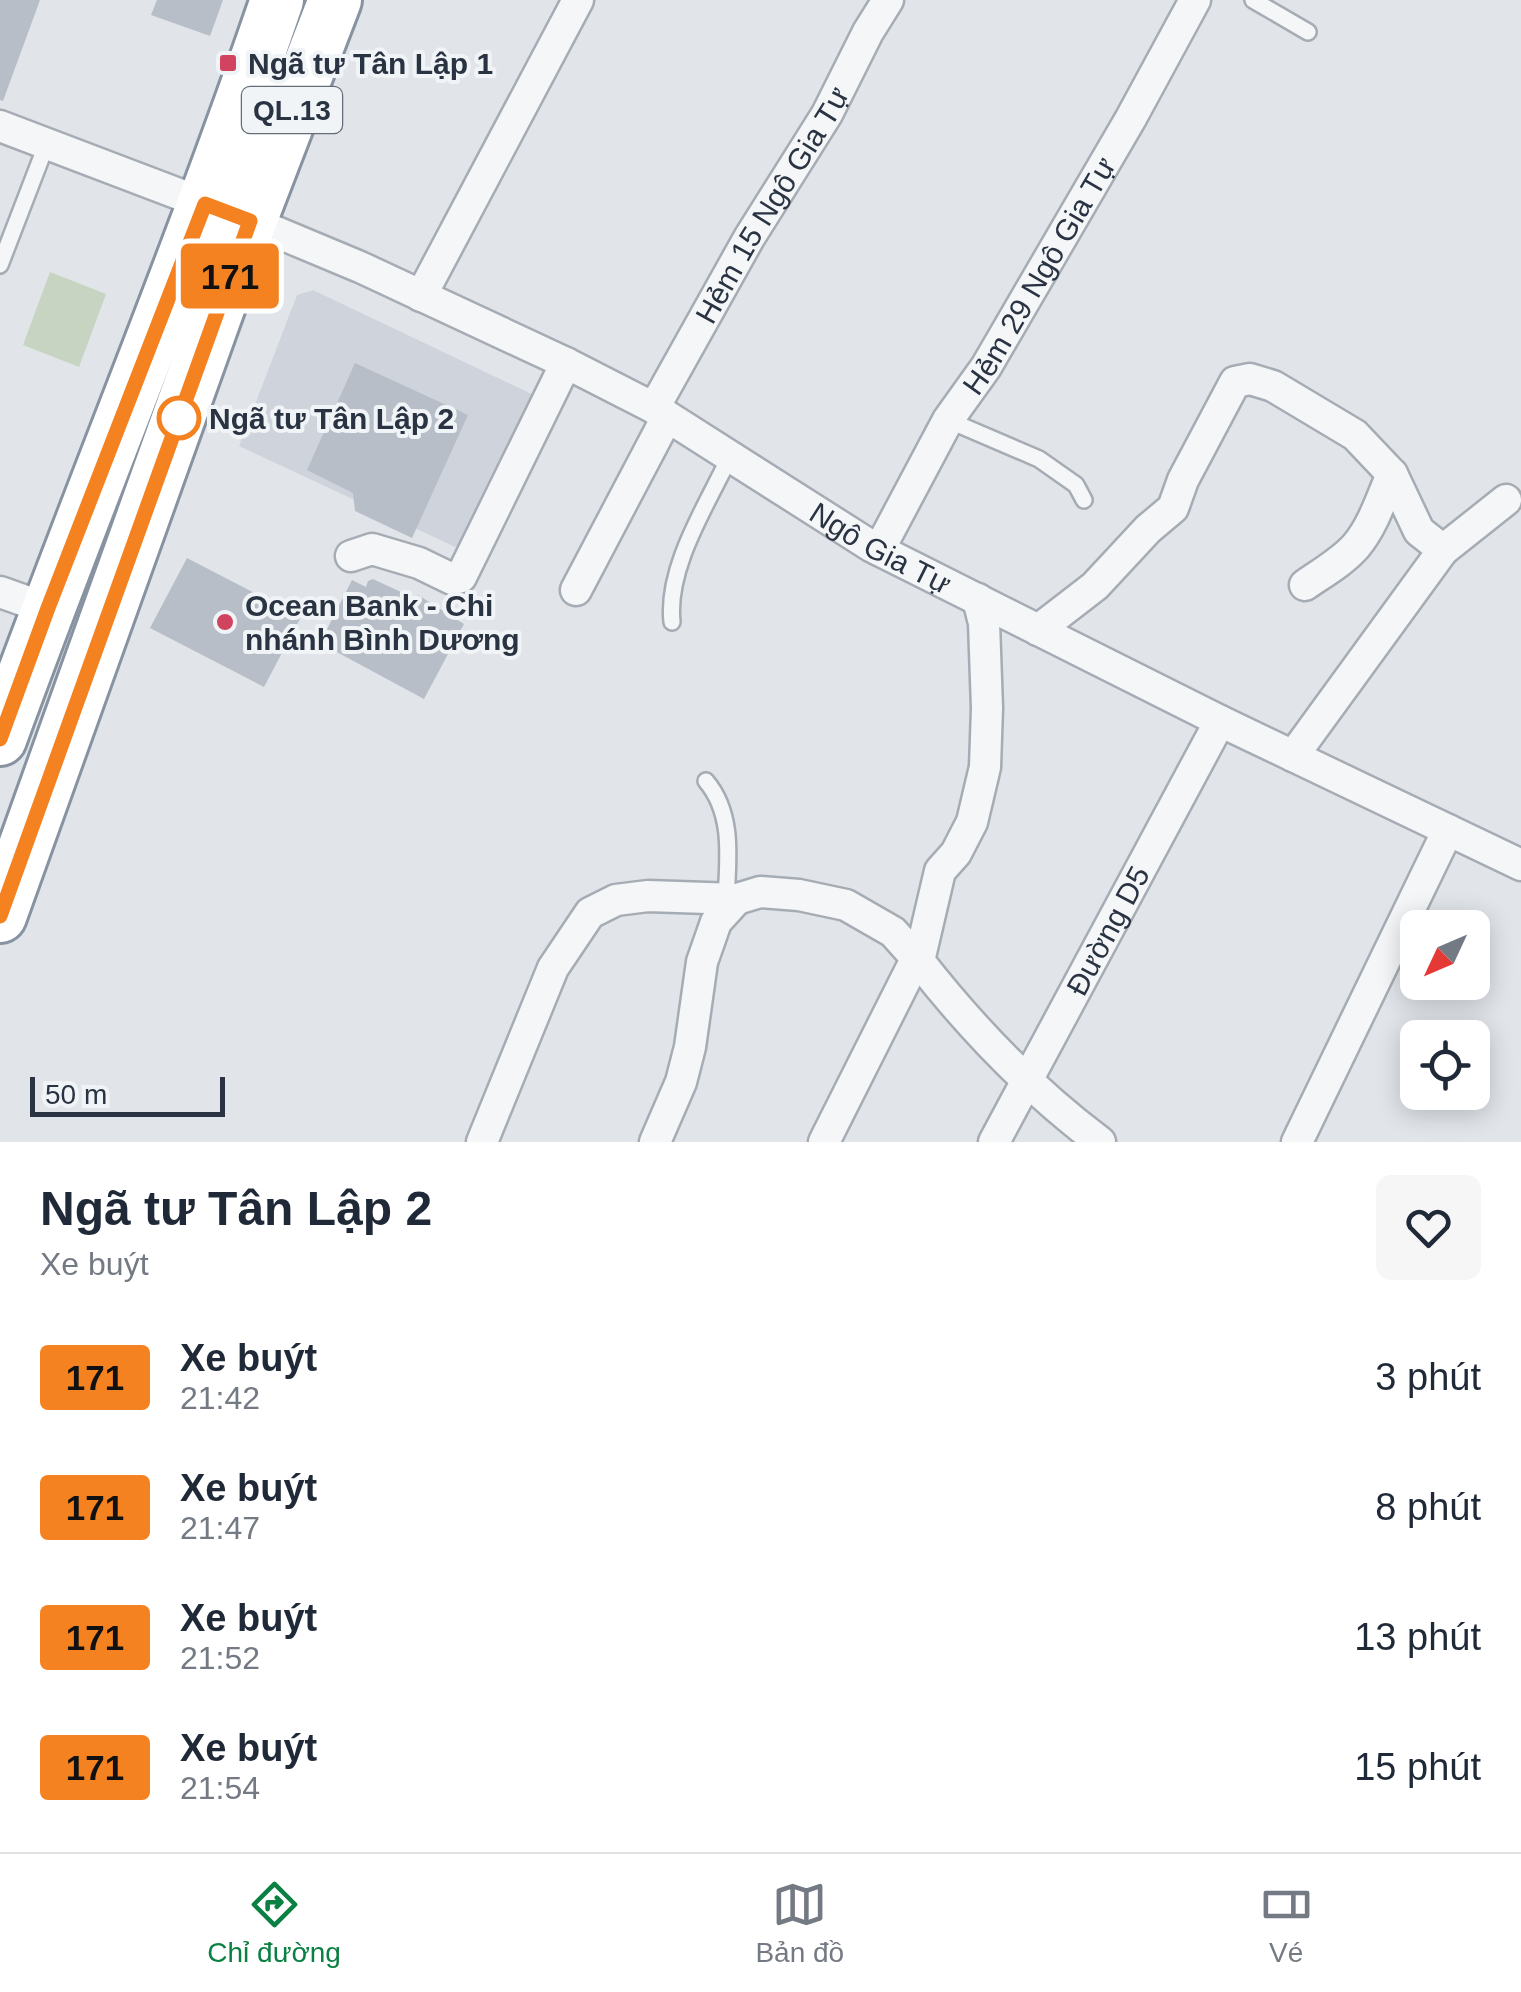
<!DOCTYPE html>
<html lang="vi">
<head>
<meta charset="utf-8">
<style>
	:root { --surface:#fff; --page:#f6f6f7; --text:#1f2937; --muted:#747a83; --line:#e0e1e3; --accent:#0b8043 }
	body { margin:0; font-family:Arial,sans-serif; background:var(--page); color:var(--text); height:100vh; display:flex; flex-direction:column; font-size:38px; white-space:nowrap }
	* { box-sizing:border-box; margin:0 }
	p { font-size:32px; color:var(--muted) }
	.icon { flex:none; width:55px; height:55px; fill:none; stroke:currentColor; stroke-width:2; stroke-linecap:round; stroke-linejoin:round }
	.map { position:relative; height:1142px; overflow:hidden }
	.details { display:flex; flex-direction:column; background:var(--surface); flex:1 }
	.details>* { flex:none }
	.badge { padding:0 20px; border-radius:8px; font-size:35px; line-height:65px }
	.needle { width:65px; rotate:226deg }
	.controls { position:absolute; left:1400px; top:910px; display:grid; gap:20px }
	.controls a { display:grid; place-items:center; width:90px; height:90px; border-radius:15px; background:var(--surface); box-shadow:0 5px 25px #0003; font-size:50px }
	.scale { position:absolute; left:30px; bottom:25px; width:195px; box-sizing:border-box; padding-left:10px; border:5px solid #293342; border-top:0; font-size:28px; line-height:35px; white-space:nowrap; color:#293342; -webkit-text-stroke:8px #f1f4f7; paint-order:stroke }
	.map>.badge { position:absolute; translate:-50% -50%; box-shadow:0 0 0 5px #fff }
	.round { display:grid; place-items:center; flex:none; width:105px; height:105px; border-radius:15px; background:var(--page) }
	.summary { display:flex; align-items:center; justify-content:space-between; height:170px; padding:0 40px }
	h1 { font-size:48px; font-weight:600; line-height:75px }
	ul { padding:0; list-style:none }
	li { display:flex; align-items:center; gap:30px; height:130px; padding:0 40px }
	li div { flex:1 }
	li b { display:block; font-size:38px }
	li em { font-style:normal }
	li .badge { min-width:110px; font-weight:700; text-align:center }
	.tab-bar { display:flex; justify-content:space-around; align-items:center; height:140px; border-top:2px solid var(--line); background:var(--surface); font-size:28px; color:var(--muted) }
	.tab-bar a { display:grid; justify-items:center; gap:5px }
	.tab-bar .current { color:var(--accent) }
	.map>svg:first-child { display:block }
	.built { fill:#cfd4dc }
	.green { fill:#c7d4c2 }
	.building { fill:#b8bec7 }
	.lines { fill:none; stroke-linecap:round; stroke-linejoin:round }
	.service-casing { stroke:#a6acb4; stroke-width:20 }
	.minor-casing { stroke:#a6acb4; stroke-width:35 }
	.trunk-casing { stroke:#8893a1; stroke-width:58 }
	.service { stroke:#f4f6f8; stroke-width:15 }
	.minor { stroke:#f4f6f8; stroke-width:30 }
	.trunk { stroke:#fff; stroke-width:52 }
	.line-casing { stroke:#fff; stroke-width:22 }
	.line { stroke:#f58220; stroke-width:15 }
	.poi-dot { fill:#d1445f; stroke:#f1f4f7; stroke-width:4 }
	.stop-dot { fill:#fff; stroke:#f58220; stroke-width:5 }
	.labels { text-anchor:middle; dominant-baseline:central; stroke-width:8; stroke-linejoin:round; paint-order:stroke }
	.shield { fill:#f1f4f7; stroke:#656d78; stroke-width:2.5 }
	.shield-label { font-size:28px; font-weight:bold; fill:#293342 }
	.poi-label { font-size:30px; font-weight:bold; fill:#293342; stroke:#f1f4f7; text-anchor:start }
	.street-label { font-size:30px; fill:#293342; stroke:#f1f4f7 }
	.stop-label { font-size:30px; font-weight:bold; fill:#293342; stroke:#f1f4f7; text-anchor:start }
</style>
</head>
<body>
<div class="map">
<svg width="1521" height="1142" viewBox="0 0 1521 1142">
	<rect width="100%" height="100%" fill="#e1e5ea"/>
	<path class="built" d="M313,290l225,107 -70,156 -229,-107 58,-151z"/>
	<path class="green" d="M50,272l56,22 -27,73 -56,-22z"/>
	<g class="building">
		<path d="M0,0h40l-37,101 -3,-1z"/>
		<path d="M157,0h66l-13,36 -59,-21z"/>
		<path d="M355,363l113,52 -56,123 -57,-27 -2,-18 -46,-23z"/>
		<path d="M187,558l114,59 -37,70 -114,-59z"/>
		<path d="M373,579l28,13 13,10 4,-7 46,29 -40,75 -104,-56 32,-63 14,7 2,-6z"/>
	</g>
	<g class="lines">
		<g class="service-casing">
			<g id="service">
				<path d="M1253,0l55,32"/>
				<path d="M0,265l47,-122"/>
				<path d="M948,420l91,39 37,26 8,15"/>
				<path d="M672,622c-6,-55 35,-117 58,-166"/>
				<path d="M706,781c28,33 22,78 20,118"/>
			</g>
		</g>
		<g class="minor-casing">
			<g id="minor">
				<path d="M0,126l205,78"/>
				<path id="s1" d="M250,221l110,46 206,96 88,45 217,138 349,175 301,144"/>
				<path d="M421,296l157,-296"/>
				<path id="s2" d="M654,408l95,-170 78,-124 41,-82 20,-32"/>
				<path id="s3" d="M879,550l69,-130 38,-53 145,-249 64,-118"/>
				<path d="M351,556l21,-7 47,14 33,16 9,-2 105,-214"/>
				<path d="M1305,585c17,-12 37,-23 51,-39 17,-20 26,-49 36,-72"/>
				<path d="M576,590l90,-171"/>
				<path d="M0,592l48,17"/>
				<path d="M978,599l6,24 3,85 -2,59 -13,55 -16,31 -16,18 -21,90c53,68 112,129 181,181"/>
				<path d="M1038,630l57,-44 53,-57 25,-21 10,-28 52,-98 15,-3 23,7 82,49 37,39 27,57 24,19 63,-50"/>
				<path d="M1293,756l150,-206"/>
				<path d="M482,1142l71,-174 37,-55 26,-13 32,-4 89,3 23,-7 39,3 47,10 47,27 26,29 -8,8 -87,173"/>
				<path d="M655,1142l26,-60 9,-35 12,-85 14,-40 21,-23"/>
				<path id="s4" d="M994,1142l226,-421"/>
				<path d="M1297,1142l151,-312"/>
			</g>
		</g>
		<g class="trunk-casing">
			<g id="trunk">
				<path d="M0,739c90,-247 192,-490 277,-739"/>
				<path d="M0,916l237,-661 98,-255"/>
			</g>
		</g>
		<use href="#service" class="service"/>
		<use href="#minor" class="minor"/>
		<use href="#trunk" class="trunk"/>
	</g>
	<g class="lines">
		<g class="line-casing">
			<path id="line" d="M0,739l48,-131 157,-404 45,17 -250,695"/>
		</g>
		<use href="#line" class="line"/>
	</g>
	<g class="poi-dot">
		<rect x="218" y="53" width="20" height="20" rx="5"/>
		<circle cx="225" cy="622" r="10"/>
	</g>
	<circle class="stop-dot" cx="179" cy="418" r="20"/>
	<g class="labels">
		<rect class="shield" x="242" y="87" width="100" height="46" rx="8"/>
		<g class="shield-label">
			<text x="292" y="110">QL.13</text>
		</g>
		<g class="poi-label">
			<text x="248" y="63">Ngã tư Tân Lập 1</text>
			<text x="245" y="605">Ocean Bank - Chi<tspan x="245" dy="34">nhánh Bình Dương</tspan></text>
		</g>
		<g class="street-label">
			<text stroke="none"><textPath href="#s2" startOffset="235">Hẻm 15 Ngô Gia Tự</textPath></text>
			<text stroke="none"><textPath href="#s3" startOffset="318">Hẻm 29 Ngô Gia Tự</textPath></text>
			<text stroke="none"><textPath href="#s1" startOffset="712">Ngô Gia Tự</textPath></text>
			<text stroke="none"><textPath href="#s4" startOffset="240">Đường D5</textPath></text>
		</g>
		<g class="stop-label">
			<text x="209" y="418">Ngã tư Tân Lập 2</text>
		</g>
	</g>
</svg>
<div class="controls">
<a><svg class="needle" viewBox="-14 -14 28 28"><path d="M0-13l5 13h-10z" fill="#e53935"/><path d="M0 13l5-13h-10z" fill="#747a83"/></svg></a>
<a><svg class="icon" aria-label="locate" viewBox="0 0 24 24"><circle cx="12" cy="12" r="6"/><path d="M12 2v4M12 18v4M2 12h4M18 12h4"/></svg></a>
</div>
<div class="scale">50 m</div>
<b class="badge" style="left:230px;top:276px;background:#f58220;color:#111">171</b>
</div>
<section class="details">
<div class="summary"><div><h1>Ngã tư Tân Lập 2</h1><p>Xe buýt</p></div><a class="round"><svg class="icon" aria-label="heart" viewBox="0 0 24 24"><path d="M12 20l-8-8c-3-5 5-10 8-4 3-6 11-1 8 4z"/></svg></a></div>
<ul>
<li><span class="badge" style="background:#f58220;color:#111">171</span><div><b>Xe buýt</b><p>21:42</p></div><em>3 phút</em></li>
<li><span class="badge" style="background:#f58220;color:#111">171</span><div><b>Xe buýt</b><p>21:47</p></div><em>8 phút</em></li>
<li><span class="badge" style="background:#f58220;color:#111">171</span><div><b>Xe buýt</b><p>21:52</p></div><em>13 phút</em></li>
<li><span class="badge" style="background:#f58220;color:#111">171</span><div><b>Xe buýt</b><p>21:54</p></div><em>15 phút</em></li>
</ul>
</section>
<nav class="tab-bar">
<a class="current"><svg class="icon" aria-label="directions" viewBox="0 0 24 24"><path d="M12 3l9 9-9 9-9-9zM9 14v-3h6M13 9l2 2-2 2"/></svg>Chỉ đường</a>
<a><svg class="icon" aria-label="map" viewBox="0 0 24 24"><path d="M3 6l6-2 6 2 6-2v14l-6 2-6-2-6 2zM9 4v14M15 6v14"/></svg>Bản đồ</a>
<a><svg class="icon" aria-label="tickets" viewBox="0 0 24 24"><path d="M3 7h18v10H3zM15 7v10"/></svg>Vé</a>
</nav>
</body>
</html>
